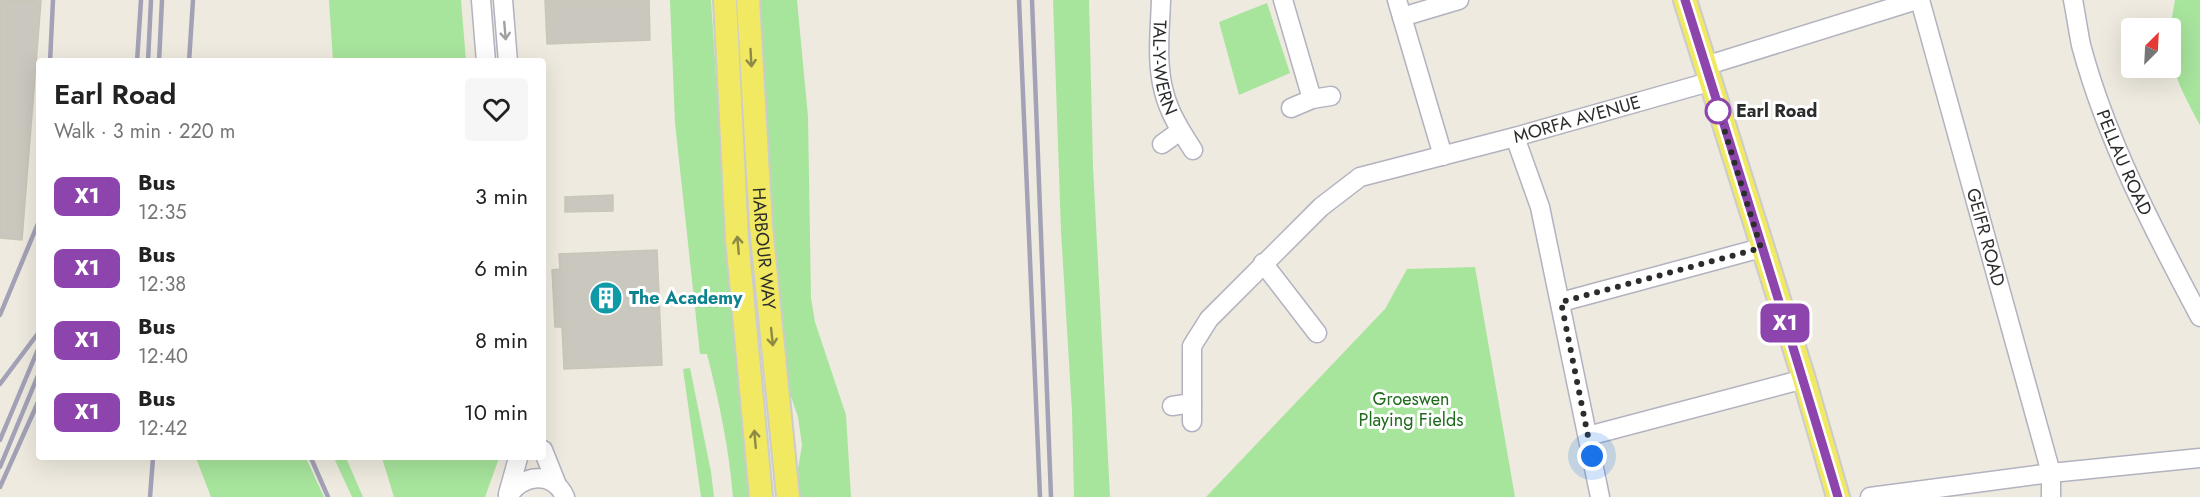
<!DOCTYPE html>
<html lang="en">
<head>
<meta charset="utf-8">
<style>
	:root { --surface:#fff; --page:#f6f6f6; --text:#222; --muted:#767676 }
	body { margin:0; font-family:Jost,sans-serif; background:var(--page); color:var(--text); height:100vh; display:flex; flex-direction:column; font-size:22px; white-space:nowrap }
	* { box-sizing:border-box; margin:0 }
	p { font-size:20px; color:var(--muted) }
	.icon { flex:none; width:33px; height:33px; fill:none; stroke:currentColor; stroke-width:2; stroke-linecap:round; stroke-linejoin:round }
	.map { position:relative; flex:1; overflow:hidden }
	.sheet { position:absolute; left:36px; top:58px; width:510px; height:402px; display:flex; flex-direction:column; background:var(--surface); border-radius:6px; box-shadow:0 6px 24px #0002 }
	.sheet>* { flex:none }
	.badge { padding:0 12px; border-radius:9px; font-size:21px; line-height:39px }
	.needle { width:39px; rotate:24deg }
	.buttons { position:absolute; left:2121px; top:18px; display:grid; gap:12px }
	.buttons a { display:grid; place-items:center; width:60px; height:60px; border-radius:6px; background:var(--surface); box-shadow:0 6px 24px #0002; font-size:30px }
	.you { position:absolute; width:30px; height:30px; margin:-15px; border:4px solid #fff; border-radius:50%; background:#1a73e8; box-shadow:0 0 0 9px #1a73e833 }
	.map>.badge { position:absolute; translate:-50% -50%; box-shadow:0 0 0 3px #fff }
	.round { display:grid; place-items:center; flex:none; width:63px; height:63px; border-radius:6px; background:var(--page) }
	.head { display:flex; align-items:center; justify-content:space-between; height:102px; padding:0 18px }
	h1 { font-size:28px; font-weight:600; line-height:45px }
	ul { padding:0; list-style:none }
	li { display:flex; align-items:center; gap:18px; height:72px; padding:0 18px }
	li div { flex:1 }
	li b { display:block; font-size:22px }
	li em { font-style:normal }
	li .badge { min-width:66px; font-weight:700; text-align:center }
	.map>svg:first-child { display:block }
	.green { fill:#a7e49c }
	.building { fill:#c9c7be; stroke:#c9c6b8; stroke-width:1.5 }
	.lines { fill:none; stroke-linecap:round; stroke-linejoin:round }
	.minor-casing { stroke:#b2b2c0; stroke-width:21 }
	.major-casing { stroke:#ccc; stroke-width:26 }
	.minor { stroke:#fff; stroke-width:18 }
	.major { stroke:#f1e961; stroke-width:22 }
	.rail { stroke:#a2a1b6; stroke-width:4.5 }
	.oneway { stroke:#a0a0a0 }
	.oneway2 { stroke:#8e8a46 }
	.line-casing { stroke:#fff; stroke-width:14 }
	.line { stroke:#8e44ad; stroke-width:9 }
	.walk { stroke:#2c2c2c; stroke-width:6; stroke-dasharray:0 10.8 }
	.stop-dot { fill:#fff; stroke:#8e44ad; stroke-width:3 }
	.labels { text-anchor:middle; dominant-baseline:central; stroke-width:6; stroke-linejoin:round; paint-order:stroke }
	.street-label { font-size:18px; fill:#2c2c2c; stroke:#fff }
	.stop-label { font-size:18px; font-weight:bold; fill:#2c2c2c; stroke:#fff; text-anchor:start }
	.culture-label { font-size:18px; font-weight:bold; fill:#0d838f; stroke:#fff; text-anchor:start }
	.park-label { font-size:18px; fill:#1d6b1b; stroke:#fff }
</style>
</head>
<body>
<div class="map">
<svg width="2200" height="497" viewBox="0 0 2200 497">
	<rect width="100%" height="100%" fill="#eeeadf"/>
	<g class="green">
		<path d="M329,0h132l5,61h-133z"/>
		<path d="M670,0h41l19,288 23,209h-20c-4,-49 -14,-96 -26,-143h-7l-25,-231z"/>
		<path d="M758,0h39l11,117 3,181 4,24 31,93 5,82h-52l-2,-22 5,-30 -4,-28 -13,-38 -7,-75z"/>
		<path d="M1053,0h36l4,166 17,331h-36l-2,-86 -11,-180z"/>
		<path d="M2175,0h25v125c-11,-20 -28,-51 -30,-74 -1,-18 2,-33 5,-51z"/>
		<path d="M1267,3l23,70 -51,22 -20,-73z"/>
		<path d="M1475,267l40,230h-309l179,-188 22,-40z"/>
		<path d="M690,368l21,104 3,25h-13l-18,-128z"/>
		<path d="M196,458h110l18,39h-113z"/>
		<path d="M334,458h12l17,39h-11z"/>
		<path d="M382,458h117l-14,39h-91z"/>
	</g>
	<g class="building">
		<path d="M0,0l41,1 -19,239 -22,-2z"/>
		<path d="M545,0h104l1,40 -103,4z"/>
		<path d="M613,195v16l-48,1v-15z"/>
		<path d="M657,250l5,115 -98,4 -2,-42h-7l-3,-57 8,-1 -1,-15z"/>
	</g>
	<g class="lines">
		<g class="minor-casing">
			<g id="minor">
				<path d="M481,0l5,62"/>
				<path d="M503,0l5,62"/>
				<path id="s1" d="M1161,0c-1,31 -5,63 3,92 5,21 18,41 29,58"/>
				<path d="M1283,0l29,99"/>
				<path d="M1397,0l46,156"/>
				<path id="s2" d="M1920,0l131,473v24"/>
				<path id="s3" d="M2073,0c3,15 5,30 8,45 25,94 73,186 119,272"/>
				<path d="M1402,17l57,-17"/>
				<path d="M1705,66l212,-66"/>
				<path d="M1291,108l21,-9 19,-3"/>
				<path d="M1515,137l25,70 60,290"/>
				<path d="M1162,144l18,-13"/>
				<path d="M1263,263l54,70"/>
				<path d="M1561,302l200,-54"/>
				<path d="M1172,406l20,-3"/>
				<path id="s4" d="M1192,422v-76l17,-27 112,-112 39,-30 155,-40 194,-55"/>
				<path d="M1588,436l216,-57"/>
				<path d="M543,450l14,35"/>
				<path d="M508,494l10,-36"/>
				<path d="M508,497c13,-23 45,-27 57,0"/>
				<path d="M1870,497l181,-24 149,-15"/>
			</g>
		</g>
		<g class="major-casing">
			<g id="major">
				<path d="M725,0l12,239 24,258"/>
				<path id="s5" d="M748,0l13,226 27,271"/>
				<path d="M1685,0l119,379 34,118"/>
			</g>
		</g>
		<use href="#minor" class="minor"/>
		<use href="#major" class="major"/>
		<g class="rail">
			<path d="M1019,0l21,497"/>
			<path d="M1032,0l19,497"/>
			<path d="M50,62l3,-62"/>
			<path d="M137,62l4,-62"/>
			<path d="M148,62l3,-62"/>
			<path d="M159,62l3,-62"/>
			<path d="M189,62l4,-62"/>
			<path d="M0,315l39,-94"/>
			<path d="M0,384l39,-52"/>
			<path d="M0,440l39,-93"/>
			<path d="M311,458l17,39"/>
			<path d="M0,467l39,-94"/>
			<path d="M0,487l39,-87"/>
			<path d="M150,497l3,-39"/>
		</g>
	</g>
	<defs><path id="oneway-shaft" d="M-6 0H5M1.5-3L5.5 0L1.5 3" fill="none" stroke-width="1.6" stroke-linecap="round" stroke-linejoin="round" transform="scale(1.5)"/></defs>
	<use class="oneway" href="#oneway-shaft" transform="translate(505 31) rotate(85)"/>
	<g class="oneway2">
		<use href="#oneway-shaft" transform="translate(751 58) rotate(87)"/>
		<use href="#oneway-shaft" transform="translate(738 245) rotate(-95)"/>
		<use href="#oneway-shaft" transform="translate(772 337) rotate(84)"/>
		<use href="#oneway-shaft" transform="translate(755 439) rotate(-95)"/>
	</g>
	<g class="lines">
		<g class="line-casing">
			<path id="line" d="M1685,0c52,165 104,331 153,497"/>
		</g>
		<use href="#line" class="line"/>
		<path class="walk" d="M1592,456l-31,-154 200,-54 -45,-145 2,8"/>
	</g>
	<defs>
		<g id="building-disc" transform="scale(1.725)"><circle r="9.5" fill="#0f9aa8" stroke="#fff"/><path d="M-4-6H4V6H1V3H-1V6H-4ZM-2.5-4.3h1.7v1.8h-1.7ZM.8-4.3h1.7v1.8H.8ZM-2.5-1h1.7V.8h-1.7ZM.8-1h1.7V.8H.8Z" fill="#fff"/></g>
	</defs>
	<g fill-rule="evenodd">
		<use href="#building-disc" x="606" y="298"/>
	</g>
	<circle class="stop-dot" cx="1718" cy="111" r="12"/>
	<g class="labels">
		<g class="street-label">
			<text stroke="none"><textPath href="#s1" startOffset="68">TAL-Y-WERN</textPath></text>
			<text stroke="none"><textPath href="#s4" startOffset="540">MORFA AVENUE</textPath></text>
			<text stroke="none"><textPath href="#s3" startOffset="171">PELLAU ROAD</textPath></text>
			<text stroke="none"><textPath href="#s2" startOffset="246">GEIFR ROAD</textPath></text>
			<text stroke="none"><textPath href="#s5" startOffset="249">HARBOUR WAY</textPath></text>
		</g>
		<g class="stop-label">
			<text x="1736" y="111">Earl Road</text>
		</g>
		<g class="culture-label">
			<text x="629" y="298">The Academy</text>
		</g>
		<g class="park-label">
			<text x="1411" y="399">Groeswen<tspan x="1411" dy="21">Playing Fields</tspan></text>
		</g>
	</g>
</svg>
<div class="buttons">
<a><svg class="needle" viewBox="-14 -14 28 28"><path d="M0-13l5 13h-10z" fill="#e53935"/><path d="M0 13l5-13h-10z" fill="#767676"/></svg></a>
</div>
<div class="you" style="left:1592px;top:456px"></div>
<b class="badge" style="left:1785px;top:323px;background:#8e44ad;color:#fff">X1</b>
<section class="sheet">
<div class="head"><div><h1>Earl Road</h1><p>Walk · 3 min · 220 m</p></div><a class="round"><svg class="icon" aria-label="heart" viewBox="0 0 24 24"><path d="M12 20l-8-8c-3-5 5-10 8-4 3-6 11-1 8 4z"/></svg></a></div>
<ul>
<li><span class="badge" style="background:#8e44ad;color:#fff">X1</span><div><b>Bus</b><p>12:35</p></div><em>3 min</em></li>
<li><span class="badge" style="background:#8e44ad;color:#fff">X1</span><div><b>Bus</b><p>12:38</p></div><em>6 min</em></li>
<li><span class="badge" style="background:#8e44ad;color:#fff">X1</span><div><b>Bus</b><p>12:40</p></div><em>8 min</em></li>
<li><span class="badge" style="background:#8e44ad;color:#fff">X1</span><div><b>Bus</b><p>12:42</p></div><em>10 min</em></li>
</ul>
</section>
</div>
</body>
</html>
